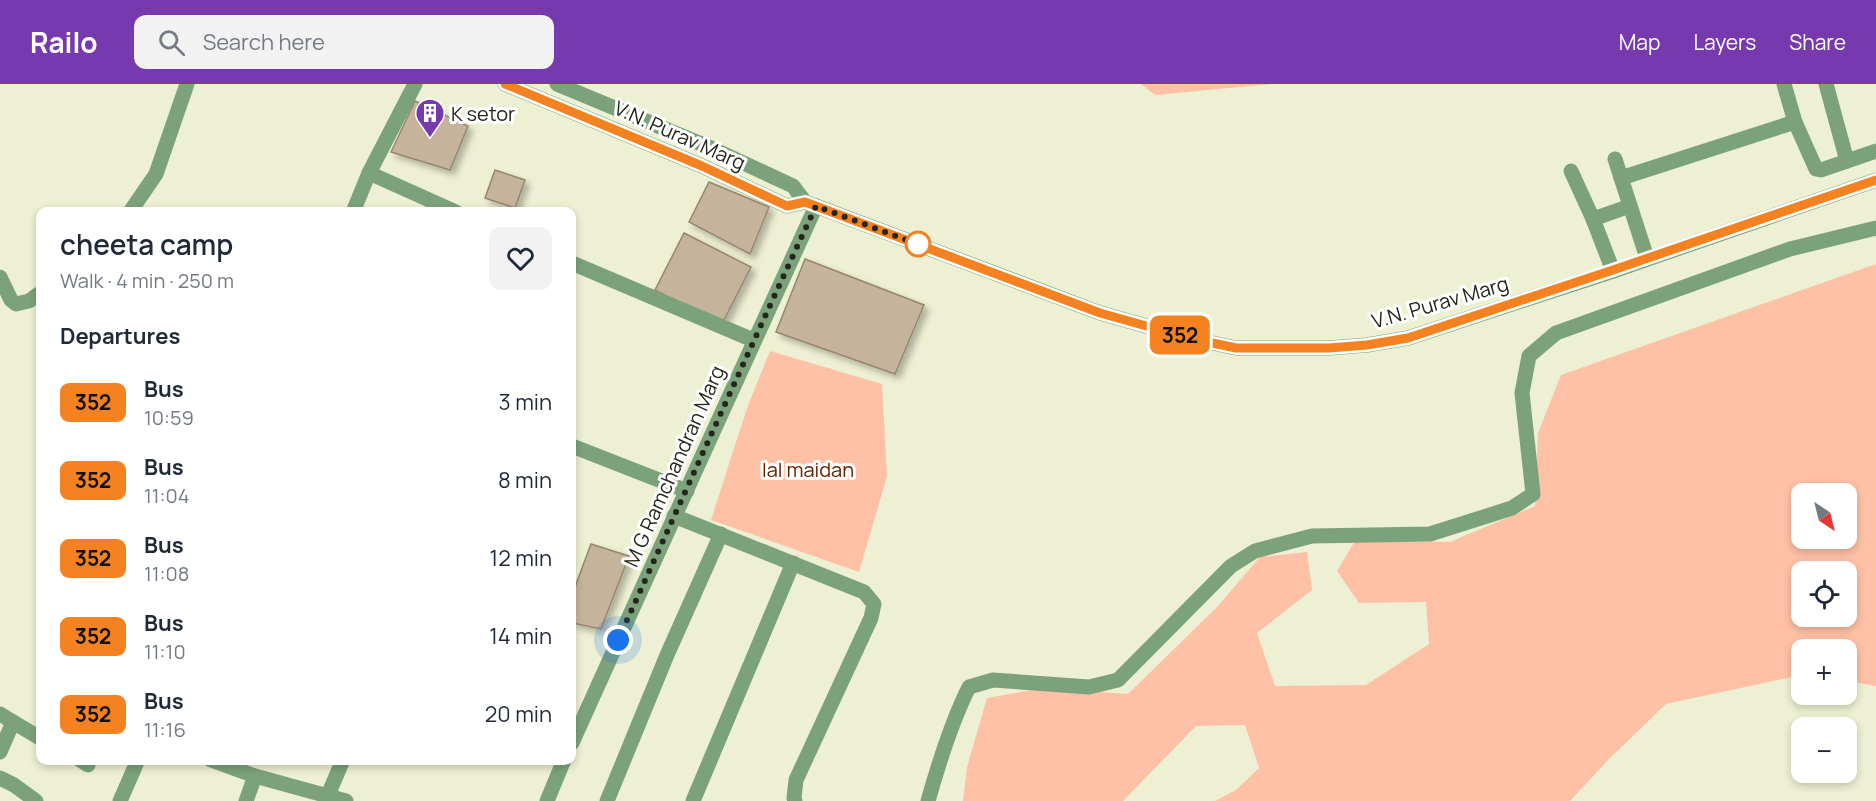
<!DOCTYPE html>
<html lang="en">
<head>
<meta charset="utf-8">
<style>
	:root { --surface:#fff; --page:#f2f2f3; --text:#1f2937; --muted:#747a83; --accent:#7739ae }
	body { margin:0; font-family:Manrope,sans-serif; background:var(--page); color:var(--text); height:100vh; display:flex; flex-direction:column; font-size:22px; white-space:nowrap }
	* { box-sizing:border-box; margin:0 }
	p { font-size:20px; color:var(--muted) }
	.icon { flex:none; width:33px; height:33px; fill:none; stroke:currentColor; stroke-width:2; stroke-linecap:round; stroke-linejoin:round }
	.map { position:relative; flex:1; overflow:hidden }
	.details { position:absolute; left:36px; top:123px; width:540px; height:558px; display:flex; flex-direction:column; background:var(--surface); border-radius:12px; box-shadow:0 3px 9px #0003 }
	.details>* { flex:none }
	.badge { padding:0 12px; border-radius:9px; font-size:21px; line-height:39px }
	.needle { width:39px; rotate:145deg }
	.fabs { position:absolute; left:1791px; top:399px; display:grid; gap:12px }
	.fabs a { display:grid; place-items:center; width:66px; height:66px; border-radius:12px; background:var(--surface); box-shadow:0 3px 9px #0003; font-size:30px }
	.you { position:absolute; width:30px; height:30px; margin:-15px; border:4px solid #fff; border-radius:50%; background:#1a73e8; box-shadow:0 0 0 9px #1a73e833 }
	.map>.badge { position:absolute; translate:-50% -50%; box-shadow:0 0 0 3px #fff }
	h2 { padding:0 24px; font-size:22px; line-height:54px }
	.round { display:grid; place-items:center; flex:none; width:63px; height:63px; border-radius:12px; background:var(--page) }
	.head { display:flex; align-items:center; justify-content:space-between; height:102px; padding:0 24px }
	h1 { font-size:28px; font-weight:600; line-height:45px }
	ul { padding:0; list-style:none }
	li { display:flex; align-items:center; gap:18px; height:78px; padding:0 24px }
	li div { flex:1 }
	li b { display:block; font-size:22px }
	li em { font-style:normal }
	li .badge { min-width:66px; font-weight:700; text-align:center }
	header { display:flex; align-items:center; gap:36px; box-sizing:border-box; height:84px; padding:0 30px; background:var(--accent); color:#fff }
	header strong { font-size:28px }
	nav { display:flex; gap:33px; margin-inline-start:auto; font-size:21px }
	.search { width:420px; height:54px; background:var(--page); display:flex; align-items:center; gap:15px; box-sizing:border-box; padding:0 21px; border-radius:12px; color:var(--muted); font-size:22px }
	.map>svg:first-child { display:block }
	.green { fill:#fec1a6; fill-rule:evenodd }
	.building { fill:#c5b49b; stroke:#96866e; stroke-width:1.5; filter:url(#shadow) }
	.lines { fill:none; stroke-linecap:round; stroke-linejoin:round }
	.minor { stroke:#7ca27c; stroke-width:15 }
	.line-casing { stroke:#fff; stroke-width:14 }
	.line { stroke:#f58220; stroke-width:9 }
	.walk { stroke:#25261b; stroke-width:6; stroke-dasharray:0 10.8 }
	.stop-dot { fill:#fff; stroke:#f58220; stroke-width:3 }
	.labels { text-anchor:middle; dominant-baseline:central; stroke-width:6; stroke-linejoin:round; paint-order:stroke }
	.poi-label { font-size:20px; fill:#25261b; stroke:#fff; text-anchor:start }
	.street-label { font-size:20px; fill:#25261b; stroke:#fff }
	.park-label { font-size:20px; fill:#602200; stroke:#fff }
</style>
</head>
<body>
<header>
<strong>Railo</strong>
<div class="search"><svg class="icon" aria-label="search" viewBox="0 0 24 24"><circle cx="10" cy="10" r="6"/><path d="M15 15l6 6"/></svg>Search here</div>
<nav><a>Map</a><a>Layers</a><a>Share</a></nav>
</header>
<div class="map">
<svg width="1876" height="717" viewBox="0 0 1876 717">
	<defs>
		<filter id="shadow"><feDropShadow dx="4.5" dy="4.5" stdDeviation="3" flood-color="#0004"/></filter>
	</defs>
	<rect width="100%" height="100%" fill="#edf0d2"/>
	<g class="green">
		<path d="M1141,0h130l-116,11z"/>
		<path d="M1876,180v422l-29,-5 -1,-31h-44l-1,25 -135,29 -57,55 -39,42h-355l21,-11 23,-22 -14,-43 -49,1 -73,75h-160l4,-34 20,-69 56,-10 85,6 89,-87 43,-50 47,-5 5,38 -55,43 18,53 91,-1 63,-41 -3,-42 -67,1 -22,-32 18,-30 95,1 85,-36 3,-73 23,-58zM1802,410h44v44h-44zM1802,488h44v44h-44z"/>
		<path d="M770,267l112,33 5,92 -28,96 -148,-52 36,-112z"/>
	</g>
	<g class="building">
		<path d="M415,17l53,25 -18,44 -59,-18z"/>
		<path d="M495,86l30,10 -10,28 -30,-10z"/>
		<path d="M709,98l60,25 -19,47 -61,-32z"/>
		<path d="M684,149l67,34 -29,57 -67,-34z"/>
		<path d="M805,175l119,46 -29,69 -119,-42z"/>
		<path d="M591,460l38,12 -28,73 -29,-6v-28z"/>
	</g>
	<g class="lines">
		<g class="minor">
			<path d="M505,0l197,82 85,40 18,-4"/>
			<path d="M557,0l154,64 82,38 12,16 11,4 284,107 89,25 47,10h93l38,-3 41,-7 205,-67 263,-91"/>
			<path d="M1784,0l11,38"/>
			<path d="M1826,0l21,77"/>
			<path d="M1615,75l32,99"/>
			<path d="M1571,87l22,48 37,-13"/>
			<path d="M369,89l87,39"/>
			<path d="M1621,94l174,-56 21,47 5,1 55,-19"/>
			<path d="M130,128l26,-38 31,-90"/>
			<path d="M353,128l16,-39 46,-89"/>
			<path d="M1593,135l20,52"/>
			<path d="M572,179l181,77"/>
			<path d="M0,193l11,23 5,4 13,-3 11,-8"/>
			<path d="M572,362l115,45"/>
			<path d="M674,432l190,76 10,12 -3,14 -75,162 -2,18 1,3"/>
			<path d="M0,630l13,8 -13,30"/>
			<path d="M13,638l27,16"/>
			<path d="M572,659c81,-179 161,-358 244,-537"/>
			<path d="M80,676l8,5"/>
			<path d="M211,676l44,16 91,25"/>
			<path d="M0,694l14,7 22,16"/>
			<path d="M328,711l15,-35"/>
			<path d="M120,717l18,-41"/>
			<path d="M246,717l9,-25"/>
			<path d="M547,717l17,-41"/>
			<path d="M607,717l60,-146 54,-121"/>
			<path d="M693,717l100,-238"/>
			<path d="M928,717c11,-39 23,-78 41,-114l24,-7 96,7 29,-7 113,-114 24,-15 57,-15 118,-2 82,-26 21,-14 -11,-101 7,-37 27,-23 234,-84 86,-21"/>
		</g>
	</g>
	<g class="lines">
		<g class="line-casing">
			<path id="line" d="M505,0l197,82 85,40 18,-4 295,111 89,25 47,10h93l38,-3 41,-7 205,-68 263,-90"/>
		</g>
		<use href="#line" class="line"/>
		<path class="walk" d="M618,556c66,-145 131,-290 198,-434l109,41 -7,-3"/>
	</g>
	<defs>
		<g id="building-pin" transform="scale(1.5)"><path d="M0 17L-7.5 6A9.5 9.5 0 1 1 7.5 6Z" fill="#7739ae" stroke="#fff"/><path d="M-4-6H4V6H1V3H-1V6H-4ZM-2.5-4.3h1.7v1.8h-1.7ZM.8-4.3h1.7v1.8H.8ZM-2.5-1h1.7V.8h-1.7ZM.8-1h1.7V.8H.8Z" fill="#fff"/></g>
	</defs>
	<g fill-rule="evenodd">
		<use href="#building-pin" x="430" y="29"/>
	</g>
	<circle class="stop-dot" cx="918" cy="160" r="12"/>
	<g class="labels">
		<g class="poi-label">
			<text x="451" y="29">K setor</text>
		</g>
		<g class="street-label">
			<text transform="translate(680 51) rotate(24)">V.N. Purav Marg</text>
			<text transform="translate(1440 218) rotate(-16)">V.N. Purav Marg</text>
			<text transform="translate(674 382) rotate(-66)">M G Ramchandran Marg</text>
		</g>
		<g class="park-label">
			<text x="808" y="385">lal maidan</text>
		</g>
	</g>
</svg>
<div class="fabs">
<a><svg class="needle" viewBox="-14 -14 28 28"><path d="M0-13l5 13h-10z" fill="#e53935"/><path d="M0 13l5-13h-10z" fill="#747a83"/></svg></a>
<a><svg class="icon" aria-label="locate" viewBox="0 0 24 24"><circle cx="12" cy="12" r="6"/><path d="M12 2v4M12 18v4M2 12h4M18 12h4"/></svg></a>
<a>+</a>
<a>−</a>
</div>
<div class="you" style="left:618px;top:556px"></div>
<b class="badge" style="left:1180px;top:251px;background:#f58220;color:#111">352</b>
<section class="details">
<div class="head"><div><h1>cheeta camp</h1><p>Walk · 4 min · 250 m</p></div><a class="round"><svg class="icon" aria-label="heart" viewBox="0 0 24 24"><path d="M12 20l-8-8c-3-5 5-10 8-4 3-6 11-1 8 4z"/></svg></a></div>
<h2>Departures</h2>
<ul>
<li><span class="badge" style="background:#f58220;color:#111">352</span><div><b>Bus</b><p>10:59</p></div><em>3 min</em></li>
<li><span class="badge" style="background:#f58220;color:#111">352</span><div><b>Bus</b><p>11:04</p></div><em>8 min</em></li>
<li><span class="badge" style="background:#f58220;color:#111">352</span><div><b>Bus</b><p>11:08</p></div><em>12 min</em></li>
<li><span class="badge" style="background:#f58220;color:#111">352</span><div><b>Bus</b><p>11:10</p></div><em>14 min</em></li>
<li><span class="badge" style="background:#f58220;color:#111">352</span><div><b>Bus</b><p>11:16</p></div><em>20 min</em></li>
</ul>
</section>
</div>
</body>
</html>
